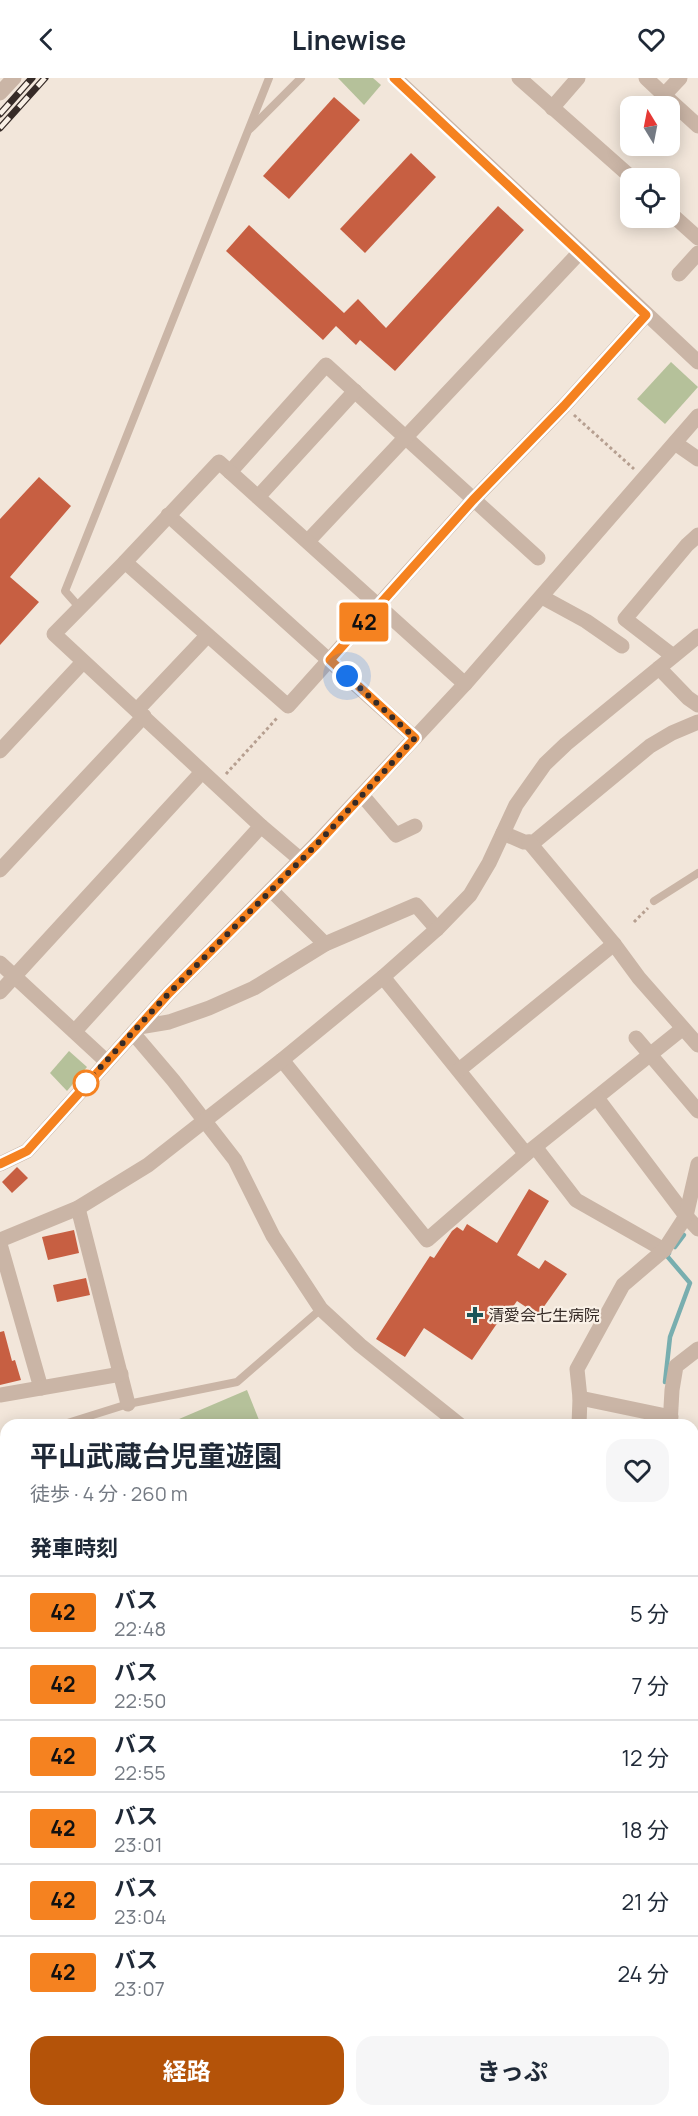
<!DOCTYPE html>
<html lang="ja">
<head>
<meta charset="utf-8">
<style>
	:root { --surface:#fff; --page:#f6f6f7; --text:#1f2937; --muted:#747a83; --line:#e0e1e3; --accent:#b45309 }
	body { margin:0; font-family:Manrope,"Noto Sans JP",sans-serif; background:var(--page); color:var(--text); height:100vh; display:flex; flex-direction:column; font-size:22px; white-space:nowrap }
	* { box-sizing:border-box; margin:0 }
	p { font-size:20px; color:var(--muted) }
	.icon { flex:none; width:33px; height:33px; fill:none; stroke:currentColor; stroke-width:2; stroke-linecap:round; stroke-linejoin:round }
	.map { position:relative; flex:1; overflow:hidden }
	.side { position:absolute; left:0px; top:1341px; width:699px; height:698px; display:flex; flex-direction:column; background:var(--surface); border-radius:18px 18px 0 0; box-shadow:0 3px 15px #0003 }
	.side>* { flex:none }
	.badge { padding:0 12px; border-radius:4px; font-size:21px; line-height:39px }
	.needle { width:39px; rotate:350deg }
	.controls { position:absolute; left:620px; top:18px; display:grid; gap:12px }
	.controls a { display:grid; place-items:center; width:60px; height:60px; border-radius:12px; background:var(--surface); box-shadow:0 3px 15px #0003; font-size:30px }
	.you { position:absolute; width:30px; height:30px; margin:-15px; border:4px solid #fff; border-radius:50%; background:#1a73e8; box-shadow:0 0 0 9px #1a73e833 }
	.map>.badge { position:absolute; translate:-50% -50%; box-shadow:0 0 0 3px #fff }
	h2 { padding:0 30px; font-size:22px; line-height:54px }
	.round { display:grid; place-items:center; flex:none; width:63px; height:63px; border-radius:18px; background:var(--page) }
	.overview { display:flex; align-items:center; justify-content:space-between; height:102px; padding:0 30px }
	h1 { font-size:28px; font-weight:700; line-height:45px }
	.primary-button { display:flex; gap:12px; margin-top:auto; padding:12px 30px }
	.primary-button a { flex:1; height:69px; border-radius:18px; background:var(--accent); color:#fff; font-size:24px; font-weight:700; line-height:69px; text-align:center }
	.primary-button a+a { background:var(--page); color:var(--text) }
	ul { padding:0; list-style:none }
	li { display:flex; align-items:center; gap:18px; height:72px; padding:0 30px; border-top:2px solid var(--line) }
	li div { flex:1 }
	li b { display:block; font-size:22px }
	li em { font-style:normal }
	li .badge { min-width:66px; font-weight:700; text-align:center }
	header { display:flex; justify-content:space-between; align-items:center; height:78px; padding:0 30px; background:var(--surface); font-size:27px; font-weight:700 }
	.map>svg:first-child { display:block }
	.green { fill:#b5c19a }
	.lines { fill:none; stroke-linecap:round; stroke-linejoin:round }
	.stream { stroke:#78aeaf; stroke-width:4.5 }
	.building { fill:#c75f42 }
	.path { stroke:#b69f90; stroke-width:3; stroke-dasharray:3 3; stroke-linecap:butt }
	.service { stroke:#cab5a6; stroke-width:8 }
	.minor { stroke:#cab5a6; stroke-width:15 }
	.tertiary { stroke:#cab5a6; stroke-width:15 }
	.rail-casing { stroke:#362b27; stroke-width:7 }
	.rail { stroke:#f9f0e6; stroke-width:4.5; stroke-dasharray:14; stroke-linecap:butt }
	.line-casing { stroke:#fff; stroke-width:14 }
	.line { stroke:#f58220; stroke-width:9 }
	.walk { stroke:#362b27; stroke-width:6; stroke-dasharray:0 10.8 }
	.stop-dot { fill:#fff; stroke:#f58220; stroke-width:3 }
	.poi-dot { fill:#1c5558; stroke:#f9f0e6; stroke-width:2 }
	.labels { text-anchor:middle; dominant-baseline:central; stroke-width:4.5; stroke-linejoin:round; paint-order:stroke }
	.poi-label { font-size:16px; fill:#362b27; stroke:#f9f0e6; text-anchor:start }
</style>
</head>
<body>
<header><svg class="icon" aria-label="back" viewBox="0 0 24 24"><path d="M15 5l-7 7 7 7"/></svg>Linewise<svg class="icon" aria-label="heart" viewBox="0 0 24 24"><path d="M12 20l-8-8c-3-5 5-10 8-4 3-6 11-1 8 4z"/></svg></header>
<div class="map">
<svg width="698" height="2038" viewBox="0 0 698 2038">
	<rect width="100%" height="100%" fill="#f2e6da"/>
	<g class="green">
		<path d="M338,0h35l8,7 -17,20z"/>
		<path d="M671,284l27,25 -33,37 -28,-25z"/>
		<path d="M69,973l18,16 -20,24 -17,-18z"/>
		<path d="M247,1312l14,35h-96z"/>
	</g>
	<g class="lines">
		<g class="stream">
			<path d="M675,1169l9,-12"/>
			<path d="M665,1304l5,-45 20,-54 -23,-27 2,-3"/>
			<path d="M693,1697l5,-4"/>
			<path d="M0,1806l6,-1"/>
			<path d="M0,1900l6,7"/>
			<path d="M693,1905l5,-1"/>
			<path d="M0,1963l6,-4"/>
			<path d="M0,2008l6,19"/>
			<path d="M8,2032l2,6"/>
		</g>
	</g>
	<g class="building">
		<path d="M334,19l26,23 -71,79 -26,-23z"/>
		<path d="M411,75l25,24 -71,76 -25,-24z"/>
		<path d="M498,128l26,24 -129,141 -35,-31 -4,5 -20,-19 -13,14 -97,-89 23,-26 95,88 14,-14 28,29z"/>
		<path d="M39,399l32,29 -61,71 29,25 -39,43v-126z"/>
		<path d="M17,1089l11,11 -16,15 -10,-11z"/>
		<path d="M529,1111l20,12 -32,54 22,14 6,-9 22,14 -29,41 -21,-14 -5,7 -3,-2 -37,54 -48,-32 -19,29 -29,-18 54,-83 4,2 18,-27 5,-4 6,4 4,-7 30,19z"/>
		<path d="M74,1152l5,23 -31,7 -6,-23z"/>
		<path d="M86,1200l4,17 -33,7 -4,-17z"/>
		<path d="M4,1253l8,30 3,-1 6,20 -21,5v-53z"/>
	</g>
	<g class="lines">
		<g class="path">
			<path d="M574,337l60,54"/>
			<path d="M226,696l52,-57"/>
			<path d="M634,844l14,-14"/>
		</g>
		<g class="service">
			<path d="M250,51l51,-51"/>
			<path d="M80,530l-15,-17 204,-513"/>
			<path d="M654,823l44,-28"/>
			<path d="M61,1347l67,-21 109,-22 84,-73"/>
			<path d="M0,1388l6,2"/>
		</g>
		<g class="minor">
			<path d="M395,0l303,284"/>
			<path d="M519,0l113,100"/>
			<path d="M646,0l18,17"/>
			<path d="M680,0l-16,17 34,31"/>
			<path d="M552,30l26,-30"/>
			<path d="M669,134l29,26"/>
			<path d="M679,196l19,-21"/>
			<path d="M675,365l23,16"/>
			<path d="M230,394l96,-107 212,193"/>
			<path d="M258,419l97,-106"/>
			<path d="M168,437l247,223"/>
			<path d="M308,463l271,-288"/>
			<path d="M125,484l163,144 185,-206 91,-94 82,-91"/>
			<path d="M542,519l44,24 36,25"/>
			<path d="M673,578l-48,-37 62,-74 11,-10"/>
			<path d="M659,590l29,30 10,7"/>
			<path d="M137,632l70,-74"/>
			<path d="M0,673l83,-89"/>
			<path d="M362,717l34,40 19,-9"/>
			<path d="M503,755l21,9h10l116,-96 22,-13 26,-11"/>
			<path d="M529,764l85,102 25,34 59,67"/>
			<path d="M0,792l144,-154"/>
			<path d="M271,812l54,54"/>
			<path d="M0,885l106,98"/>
			<path d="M383,899l143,177"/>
			<path d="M0,914l202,-220"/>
			<path d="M139,949l30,-5 40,-14 45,-20 71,-44 91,-39 21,24"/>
			<path d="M75,953l186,-205"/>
			<path d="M133,955l40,47 62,80 38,76 48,73 39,36 100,80"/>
			<path d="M636,960l62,73"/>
			<path d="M282,982l145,180 99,-86 156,-125"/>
			<path d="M459,992l155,-126"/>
			<path d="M597,1020l89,118 12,13"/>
			<path d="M536,1070l40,52 88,50"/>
			<path d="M0,1086l27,-13 142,-158 149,-151 147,-158 -246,-222 -94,100 -71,72 207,192 40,34"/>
			<path d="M78,1130l50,196"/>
			<path d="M0,1166l41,144"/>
			<path d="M0,1317l121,-21"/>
			<path d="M580,1320l91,19"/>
			<path d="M579,1347l1,-27 -3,-29 46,-84 41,-35 22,-34 12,-52"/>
			<path d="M670,1347l2,-35 4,-24 22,-17"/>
			<path d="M693,1394l5,-4"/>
			<path d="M0,1554l6,-5"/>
			<path d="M693,1557l5,-4"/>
			<path d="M693,1599l5,6"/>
			<path d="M0,1614l6,9"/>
			<path d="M0,1641l6,-3"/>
			<path d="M0,1715l6,-2"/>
			<path d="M693,1799l5,-1"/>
			<path d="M54,2032l1,6"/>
			<path d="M249,2032l2,6"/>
		</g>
		<g class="tertiary">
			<path d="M0,15l14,-15"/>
			<path d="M465,606l233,-268"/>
			<path d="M0,1162l78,-32 70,-43 134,-105 101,-83 54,-48 33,-34 19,-32 27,-58 29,-41 21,-20 132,-108"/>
			<path d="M693,1716l5,-4"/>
			<path d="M0,1823l6,-1"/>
			<path d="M130,2032l1,6"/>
		</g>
		<g class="rail-casing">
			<g id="rail">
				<path d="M0,36l32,-36"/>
				<path d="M0,50l45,-50"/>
			</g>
		</g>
		<use href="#rail" class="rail"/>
	</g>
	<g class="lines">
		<g class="line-casing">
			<path id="line" d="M0,1086l27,-13 142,-158 149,-150 97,-105 -85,-78 143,-160 91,-94 82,-91 -252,-237"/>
		</g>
		<use href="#line" class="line"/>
		<path class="walk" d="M86,1005l83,-90 149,-150 97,-105 -68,-62"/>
	</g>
	<circle class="stop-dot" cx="86" cy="1005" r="12"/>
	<path class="poi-dot" d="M472 1228h6v6h6v6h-6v6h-6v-6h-6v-6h6z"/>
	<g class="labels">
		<g class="poi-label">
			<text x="488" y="1237">清愛会七生病院</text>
		</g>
	</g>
</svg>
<div class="controls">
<a><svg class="needle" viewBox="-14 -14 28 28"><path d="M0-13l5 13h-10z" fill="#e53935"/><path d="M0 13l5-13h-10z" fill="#747a83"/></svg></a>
<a><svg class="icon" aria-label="locate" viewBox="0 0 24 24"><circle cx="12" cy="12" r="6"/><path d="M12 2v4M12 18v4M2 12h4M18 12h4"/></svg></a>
</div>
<div class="you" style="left:347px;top:598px"></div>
<b class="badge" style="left:364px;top:544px;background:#f58220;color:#111">42</b>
<section class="side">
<div class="overview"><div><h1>平山武蔵台児童遊園</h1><p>徒歩 · 4 分 · 260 m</p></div><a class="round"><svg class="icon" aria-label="heart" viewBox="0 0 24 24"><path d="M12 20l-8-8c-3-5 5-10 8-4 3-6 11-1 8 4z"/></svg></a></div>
<h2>発車時刻</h2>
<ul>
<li><span class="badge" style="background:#f58220;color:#111">42</span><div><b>バス</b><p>22:48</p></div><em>5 分</em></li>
<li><span class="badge" style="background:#f58220;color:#111">42</span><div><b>バス</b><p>22:50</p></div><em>7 分</em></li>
<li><span class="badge" style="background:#f58220;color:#111">42</span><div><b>バス</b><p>22:55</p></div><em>12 分</em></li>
<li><span class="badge" style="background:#f58220;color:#111">42</span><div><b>バス</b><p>23:01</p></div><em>18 分</em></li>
<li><span class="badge" style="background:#f58220;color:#111">42</span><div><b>バス</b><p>23:04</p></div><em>21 分</em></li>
<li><span class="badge" style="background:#f58220;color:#111">42</span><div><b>バス</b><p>23:07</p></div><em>24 分</em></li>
</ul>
<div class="primary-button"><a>経路</a><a>きっぷ</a></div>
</section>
</div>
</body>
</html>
